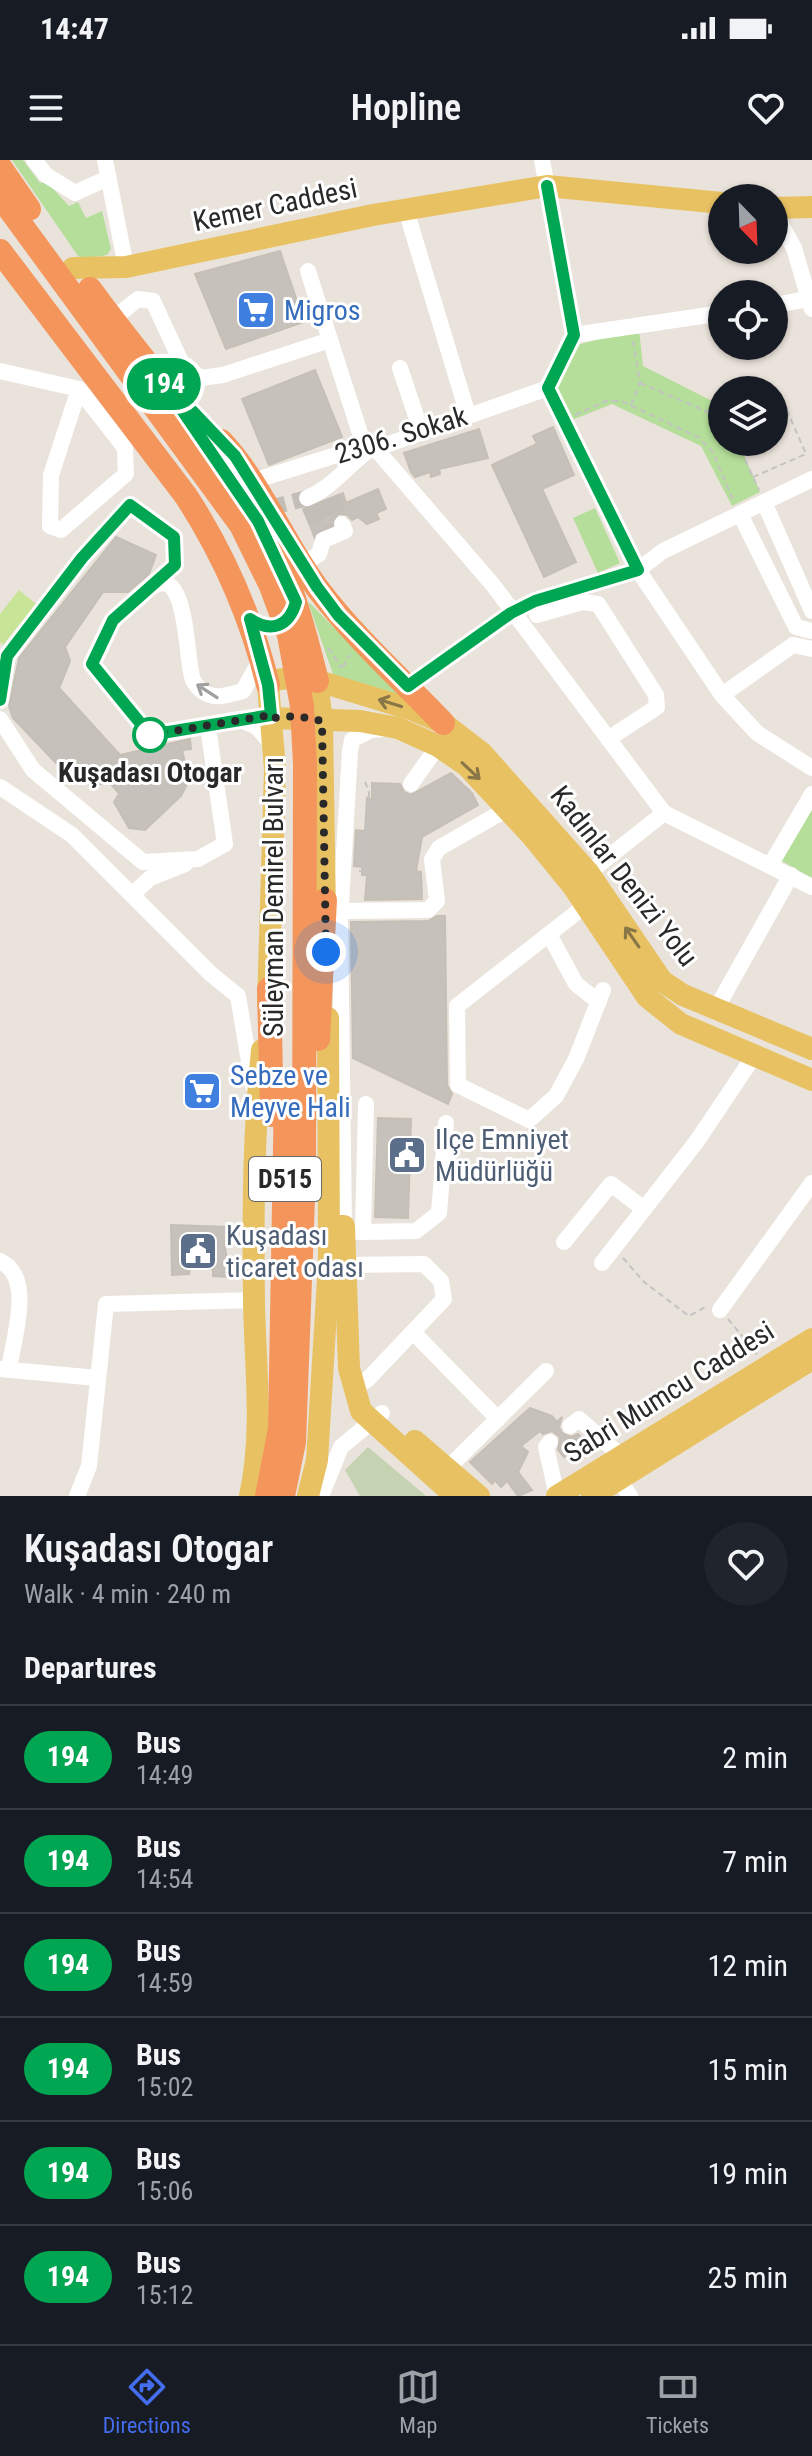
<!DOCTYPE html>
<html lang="en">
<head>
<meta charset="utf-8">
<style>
	:root { --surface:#171b24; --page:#20242c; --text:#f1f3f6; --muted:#9ea1a6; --line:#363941; --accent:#446def }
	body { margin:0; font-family:"Roboto Condensed",sans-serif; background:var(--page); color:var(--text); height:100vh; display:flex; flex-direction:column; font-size:30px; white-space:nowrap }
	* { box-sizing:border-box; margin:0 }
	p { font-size:26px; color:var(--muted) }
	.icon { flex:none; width:44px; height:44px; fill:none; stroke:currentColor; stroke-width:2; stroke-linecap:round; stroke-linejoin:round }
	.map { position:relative; height:1336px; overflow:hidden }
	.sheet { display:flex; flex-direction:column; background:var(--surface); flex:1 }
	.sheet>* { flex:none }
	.badge { padding:0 16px; border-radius:26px; font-size:28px; line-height:52px }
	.needle { width:52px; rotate:157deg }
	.controls { position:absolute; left:708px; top:24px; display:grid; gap:16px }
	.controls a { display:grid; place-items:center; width:80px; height:80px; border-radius:50%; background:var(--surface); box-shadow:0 2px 6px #0004; font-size:40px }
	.you { position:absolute; width:40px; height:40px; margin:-20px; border:6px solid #fff; border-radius:50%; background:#1a73e8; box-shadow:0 0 0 12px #1a73e833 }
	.map>.badge { position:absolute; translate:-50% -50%; box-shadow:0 0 0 4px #fff }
	h2 { padding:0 24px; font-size:30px; line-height:72px }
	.round { display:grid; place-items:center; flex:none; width:84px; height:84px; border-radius:42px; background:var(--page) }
	.head { display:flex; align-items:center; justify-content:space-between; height:136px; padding:0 24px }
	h1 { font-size:38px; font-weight:600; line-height:60px }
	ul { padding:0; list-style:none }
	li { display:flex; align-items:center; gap:24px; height:104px; padding:0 24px; border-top:2px solid var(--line) }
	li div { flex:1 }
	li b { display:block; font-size:30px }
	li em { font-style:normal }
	li .badge { min-width:88px; font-weight:700; text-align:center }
	.status { display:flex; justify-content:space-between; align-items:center; height:56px; padding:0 40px; background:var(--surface); direction:ltr }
	.status svg { height:22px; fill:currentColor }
	header { display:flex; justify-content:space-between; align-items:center; height:104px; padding:0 24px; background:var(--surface); font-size:36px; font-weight:600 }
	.dock { display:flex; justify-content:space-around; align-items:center; height:112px; border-top:2px solid var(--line); background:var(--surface); font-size:22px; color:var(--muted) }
	.dock a { display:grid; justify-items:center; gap:4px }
	.dock .current { color:var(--accent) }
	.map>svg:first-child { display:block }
	.green { fill:#b5de9a }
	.cemetery { fill:#c5d3b3 }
	.pitch { fill:#c8e597 }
	.building { fill:#c6c1ba; stroke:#c5bfb5; stroke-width:2 }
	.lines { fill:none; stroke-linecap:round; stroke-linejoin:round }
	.minor-tunnel { stroke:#c3beb7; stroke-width:16; stroke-dasharray:16 8; stroke-linecap:butt }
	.path { stroke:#c3c3c3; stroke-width:2; stroke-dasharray:6 4; stroke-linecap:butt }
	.minor { stroke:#fff; stroke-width:16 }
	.major { stroke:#e8c262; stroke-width:22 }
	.highway { stroke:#f4965c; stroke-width:24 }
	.oneway { stroke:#9f9f9f }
	.oneway2 { stroke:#887646 }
	.line-casing { stroke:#fff; stroke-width:18 }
	.line { stroke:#00a651; stroke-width:12 }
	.walk { stroke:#292929; stroke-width:8; stroke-dasharray:0 14.4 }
	.stop-dot { fill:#fff; stroke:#00a651; stroke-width:4 }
	.labels { text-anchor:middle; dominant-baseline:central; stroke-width:6; stroke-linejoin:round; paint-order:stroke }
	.shield { fill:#fff; stroke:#696969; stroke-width:2 }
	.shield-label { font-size:26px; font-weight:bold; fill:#292929 }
	.street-label { font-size:28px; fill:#292929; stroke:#fff }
	.shop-label { font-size:28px; fill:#366cbe; stroke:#fff; text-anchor:start }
	.stop-label { font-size:28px; font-weight:bold; fill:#292929; stroke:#fff }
	.service-label { font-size:28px; fill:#4e5e75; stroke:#fff; text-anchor:start }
</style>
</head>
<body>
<div class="status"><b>14:47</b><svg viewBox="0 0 49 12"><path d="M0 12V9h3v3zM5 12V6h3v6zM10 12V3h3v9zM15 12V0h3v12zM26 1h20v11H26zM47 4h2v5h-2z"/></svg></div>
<header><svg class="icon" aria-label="menu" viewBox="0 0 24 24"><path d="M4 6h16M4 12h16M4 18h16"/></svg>Hopline<svg class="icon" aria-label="heart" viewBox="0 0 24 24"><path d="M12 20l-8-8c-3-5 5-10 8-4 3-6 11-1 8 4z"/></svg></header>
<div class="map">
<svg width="812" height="1336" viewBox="0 0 812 1336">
	<rect width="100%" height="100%" fill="#eae3db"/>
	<g class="green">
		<path d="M12,0h11l17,23 7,-1 22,24 9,-4 8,16 16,-7 9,38 -4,6 -23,4 -6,-3z"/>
		<path d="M639,169l4,37 79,40v36h16l22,50 -28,14 -31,-60 -89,-42 -40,16 -18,-37 19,-37z"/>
		<path d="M595,348l25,55 -22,10 -25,-55z"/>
		<path d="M308,442l3,2 89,92 -67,-22z"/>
		<path d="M812,643v75l-32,-18z"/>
	</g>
	<path class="cemetery" d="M368,1287l58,49h-66l-15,-26z"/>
	<path class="pitch" d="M19,430l17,14 -33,41 -3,-3v-28z"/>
	<g class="building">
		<path d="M280,91l24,71 -78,27 -31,-75z"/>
		<path d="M315,210l27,67 -73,28 -27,-66z"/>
		<path d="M553,267l21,48 -32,14 34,73 -32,15 -52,-112 45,-21 -4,-8z"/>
		<path d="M479,269l9,29 -49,11 1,5 -9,3 -1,-5 -15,5 -4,-5 -7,-19z"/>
		<path d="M378,329l8,20 -10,4 3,6 -12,5 -9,-7 -6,3 -4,-5 -10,-1 -7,11 -17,10 -11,-26 40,-16 3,10z"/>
		<path d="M116,377l40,18 -7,19 -21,18h-25l-38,55 5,14 -11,27 61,67 70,-16 1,10 -9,1 7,30 -8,16 -36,34 -16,-2 -15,-26 5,-8 -8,-10h-35l-63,-66 -4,-12 10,-48z"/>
		<path d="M451,613l21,20 6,12 -56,32 -6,34 5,1 1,27 -57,1 2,-25h-5v-8l-8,-1 2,-36 9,1 2,-33 5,1v-16l28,1 4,8 7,3z"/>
		<path d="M437,756h8l2,169 5,9 -4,10 -95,-46 -2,-136 77,-1z"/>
		<path d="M378,958l33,1 -3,99 -33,-1z"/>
		<path d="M171,1065l58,2 -1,14 -4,1 6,35 -17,-1v-7l-23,-1 -1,6 -17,1z"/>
		<path d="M530,1248l22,8 5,6 5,-5 -3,10 3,6 9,4 7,-3 5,6 -19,17 -6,-7 2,-13 -8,-6 -9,3 -3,-3 -19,15 7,6 -10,20 14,18 -14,6 -11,-15 -6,6 -6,-7 -3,4 -22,-22z"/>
	</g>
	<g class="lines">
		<g class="minor-tunnel">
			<path d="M332,337l10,27"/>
			<path d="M321,342l11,26"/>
			<path d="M270,348l37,-10 16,42"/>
		</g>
		<g class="path">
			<path d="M640,223l82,35"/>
			<path d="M631,245l9,-22 -7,-42"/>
			<path d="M575,255l31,-14h15l77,36 15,15 21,50"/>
			<path d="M737,282l22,48"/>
			<path d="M753,317l53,-23 -24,-55"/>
			<path d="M328,488l14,20"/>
			<path d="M343,507l7,-12"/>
			<path d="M359,711l5,1 5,-79 -4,-12"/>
			<path d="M623,1098l21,24 45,34 18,-10"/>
			<path d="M728,1159l29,35"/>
		</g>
		<g class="minor">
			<path d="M34,0l12,15 29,18 33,-15"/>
			<path d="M105,0l21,107"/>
			<path d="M542,0l32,175 -26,53 90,182 84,125 35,38 55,35"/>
			<path d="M406,50l62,205"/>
			<path d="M774,52l20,36 18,61"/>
			<path d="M774,145l35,-6"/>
			<path d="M113,159l25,-20 15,2 30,65 18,12 22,-3 107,-35"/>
			<path d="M574,175l148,-22"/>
			<path d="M400,208l21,63"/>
			<path d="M0,211l79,18 46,59 1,26 -65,56 -11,-4 1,-51 28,-86"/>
			<path d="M375,288l118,137 171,228"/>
			<path d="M253,321l93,-29h20l182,-64"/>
			<path d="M307,338c24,-10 38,-29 59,-46l-58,-181"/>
			<path d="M764,342l48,109"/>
			<path d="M740,354l56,113 16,4"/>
			<path d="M302,405l17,-11 4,-14 22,-9 -3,-7"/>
			<path d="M537,455l45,-13 16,2 58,91 1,12 -49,32"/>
			<path d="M261,499l-18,32c-20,6 -36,11 -49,-9 -10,-17 -3,-131 -49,-90 -10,9 -24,17 -32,28 -9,12 -15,31 -21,44l58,71 88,-16 19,8 16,19"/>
			<path d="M408,526l103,-73 24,-12 103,-31 25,-19 149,-72"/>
			<path d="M722,535l71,-50 19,4"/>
			<path d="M0,540l7,-44 75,-98 48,-53 44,32 1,28 -23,21"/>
			<path d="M0,559l33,51 110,92 55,-3 27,-15 -17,-117"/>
			<path d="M411,624l27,-38"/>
			<path d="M0,627l72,48 139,139 27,22 15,90"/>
			<path d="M771,704l41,-70"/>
			<path d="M582,718l82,-65 148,74"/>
			<path d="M133,734l17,-16 35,-14"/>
			<path d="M586,745l-129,101 1,79 71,35 27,-24 20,-37 27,-69"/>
			<path d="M341,751l87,-1 9,-9 -5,-42 7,-11 70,-40"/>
			<path d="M550,776l26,48 23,18"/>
			<path d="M716,849l75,-134"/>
			<path d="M366,944l-3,128h-11l-8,-6 -4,-305 10,-170 2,-11 19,-10 13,-1"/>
			<path d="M363,1072l53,-1 23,-18 7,-90"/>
			<path d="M564,1082l47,-58 33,25"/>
			<path d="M0,1101c35,16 13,77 9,109"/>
			<path d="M602,1103l95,-122 57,-85"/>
			<path d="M345,1105l79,-1 17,17 3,18 -76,80 -15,10"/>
			<path d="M720,1150l92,-127"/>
			<path d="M413,1172l85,87"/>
			<path d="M0,1209l97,9"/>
			<path d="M570,1266l9,-7 42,37"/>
			<path d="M550,1282l-4,5 11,49"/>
			<path d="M447,1309l99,-98"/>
			<path d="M618,1318l12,18"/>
			<path d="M77,1336l12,-30 17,-162 148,-4"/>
			<path d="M321,1336l20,-49 41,-34"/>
		</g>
		<g class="major">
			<path d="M774,48l38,-1"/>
			<path d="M73,108l53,-1 247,-52 174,-29 175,17"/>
			<path d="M317,521l5,40 3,194"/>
			<path d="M272,558l88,3 38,7 40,18 29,20 65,70 40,49 75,112 34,27 131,56"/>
			<path d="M268,844l7,-235 -7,-84 8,-5 26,-4 111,34 30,13 39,30 106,119 74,109 21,14 129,54"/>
			<path d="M339,1066h5l5,142 12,43 94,85"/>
			<path d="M415,1281l64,55"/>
			<path d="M250,1336c14,-65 5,-129 4,-195 -1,-83 -1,-168 8,-251"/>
			<path d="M308,1336l9,-36 12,-197 -1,-245"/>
			<path d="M557,1336l255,-157"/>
			<path d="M592,1336l220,-137"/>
		</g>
		<g class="highway">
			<path d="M0,7l29,42"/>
			<path d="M0,36l241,329 30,61 18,49 13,71 3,59 -1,407 -10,270 -11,54"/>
			<path d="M0,91l186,245c39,60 65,120 82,189"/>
			<path d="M90,129c63,87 140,167 186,264 19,41 30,84 41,128"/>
			<path d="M221,281c41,44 61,100 97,148 37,49 83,90 125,134"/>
			<path d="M269,829l3,126"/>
			<path d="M318,879l7,-139"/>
			<path d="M267,1336l13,-67 6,-337"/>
		</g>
	</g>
	<defs><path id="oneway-shaft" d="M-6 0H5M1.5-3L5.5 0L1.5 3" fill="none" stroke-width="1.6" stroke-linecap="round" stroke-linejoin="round" transform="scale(2)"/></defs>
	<use class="oneway" href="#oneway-shaft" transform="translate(207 531) rotate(-147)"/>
	<g class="oneway2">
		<use href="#oneway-shaft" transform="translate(390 543) rotate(-163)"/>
		<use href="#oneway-shaft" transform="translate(471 611) rotate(43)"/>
		<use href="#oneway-shaft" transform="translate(632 777) rotate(-125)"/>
	</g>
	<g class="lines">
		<g class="line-casing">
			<path id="line" d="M0,540l7,-44 75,-98 48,-53 44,32 1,28 -62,55 -21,44 58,71 121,-20 -3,-30 -18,-66c21,14 39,8 46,-17l-38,-81 -100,-146 77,81 82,131 21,28 70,71 103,-73 24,-12 103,-31 -90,-182 26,-53 -27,-149"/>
		</g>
		<use href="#line" class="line"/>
		<path class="walk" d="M150,575l121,-20 1,3 25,-2 25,5 4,231"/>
	</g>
	<defs>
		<g id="supermarket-square" transform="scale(2)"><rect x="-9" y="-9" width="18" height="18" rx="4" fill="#3f7fe0" stroke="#fff"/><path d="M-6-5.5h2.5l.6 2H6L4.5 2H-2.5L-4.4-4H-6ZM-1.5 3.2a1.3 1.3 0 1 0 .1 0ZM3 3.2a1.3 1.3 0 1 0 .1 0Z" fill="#fff"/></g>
		<g id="civic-square" transform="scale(2)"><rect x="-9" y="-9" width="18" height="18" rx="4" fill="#5c6f8a" stroke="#fff"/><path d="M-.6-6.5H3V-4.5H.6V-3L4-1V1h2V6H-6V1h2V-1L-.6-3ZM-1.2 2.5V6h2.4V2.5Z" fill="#fff"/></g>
	</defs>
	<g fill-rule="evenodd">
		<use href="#supermarket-square" x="256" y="150"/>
		<use href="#supermarket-square" x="202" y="931"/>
		<use href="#civic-square" x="407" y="995"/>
		<use href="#civic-square" x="198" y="1091"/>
	</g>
	<circle class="stop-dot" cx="150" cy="575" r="16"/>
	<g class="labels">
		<rect class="shield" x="249" y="997" width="72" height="44" rx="6"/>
		<g class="shield-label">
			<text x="285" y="1019">D515</text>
		</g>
		<g class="street-label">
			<text transform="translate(275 45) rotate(-12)">Kemer Caddesi</text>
			<text transform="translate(401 275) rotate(-17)">2306. Sokak</text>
			<text transform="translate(624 716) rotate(52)">Kadınlar Denizi Yolu</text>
			<text transform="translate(273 737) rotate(-90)">Süleyman Demirel Bulvarı</text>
			<text transform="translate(669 1232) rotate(-32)">Sabri Mumcu Caddesi</text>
		</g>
		<g class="shop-label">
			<text x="284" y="150">Migros</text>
			<text x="230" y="915">Sebze ve<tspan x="230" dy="32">Meyve Hali</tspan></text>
		</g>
		<g class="stop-label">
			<text x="150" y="612">Kuşadası Otogar</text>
		</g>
		<g class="service-label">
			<text x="435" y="979">Ilçe Emniyet<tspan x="435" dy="32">Müdürlüğü</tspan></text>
			<text x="226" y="1075">Kuşadası<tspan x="226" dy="32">ticaret odası</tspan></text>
		</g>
	</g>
</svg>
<div class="controls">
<a><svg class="needle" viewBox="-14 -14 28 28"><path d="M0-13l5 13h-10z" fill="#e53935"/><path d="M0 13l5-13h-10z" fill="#9ea1a6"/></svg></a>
<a><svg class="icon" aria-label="locate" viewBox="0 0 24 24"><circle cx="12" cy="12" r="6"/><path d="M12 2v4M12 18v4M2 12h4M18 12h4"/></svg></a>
<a><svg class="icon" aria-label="layers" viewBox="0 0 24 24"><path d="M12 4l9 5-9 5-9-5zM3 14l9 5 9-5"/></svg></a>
</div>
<div class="you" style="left:326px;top:792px"></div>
<b class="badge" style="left:164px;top:224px;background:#00a651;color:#fff">194</b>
</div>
<section class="sheet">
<div class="head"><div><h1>Kuşadası Otogar</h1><p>Walk · 4 min · 240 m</p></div><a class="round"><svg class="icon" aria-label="heart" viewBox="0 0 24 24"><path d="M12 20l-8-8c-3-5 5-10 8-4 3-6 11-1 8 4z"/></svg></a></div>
<h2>Departures</h2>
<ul>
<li><span class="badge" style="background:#00a651;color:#fff">194</span><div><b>Bus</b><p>14:49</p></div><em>2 min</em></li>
<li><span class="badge" style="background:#00a651;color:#fff">194</span><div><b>Bus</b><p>14:54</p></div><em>7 min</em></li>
<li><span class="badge" style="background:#00a651;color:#fff">194</span><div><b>Bus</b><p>14:59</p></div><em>12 min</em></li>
<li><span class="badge" style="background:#00a651;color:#fff">194</span><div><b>Bus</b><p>15:02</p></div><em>15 min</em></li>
<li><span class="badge" style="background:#00a651;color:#fff">194</span><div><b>Bus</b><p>15:06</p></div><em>19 min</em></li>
<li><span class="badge" style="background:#00a651;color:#fff">194</span><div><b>Bus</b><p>15:12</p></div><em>25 min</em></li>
</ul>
</section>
<nav class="dock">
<a class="current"><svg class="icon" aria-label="directions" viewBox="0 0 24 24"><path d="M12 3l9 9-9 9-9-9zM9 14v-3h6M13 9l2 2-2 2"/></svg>Directions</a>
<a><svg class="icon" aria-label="map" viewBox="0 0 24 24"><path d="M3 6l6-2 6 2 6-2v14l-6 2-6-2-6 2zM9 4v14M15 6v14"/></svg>Map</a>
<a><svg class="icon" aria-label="tickets" viewBox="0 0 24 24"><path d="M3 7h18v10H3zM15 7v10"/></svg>Tickets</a>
</nav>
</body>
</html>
